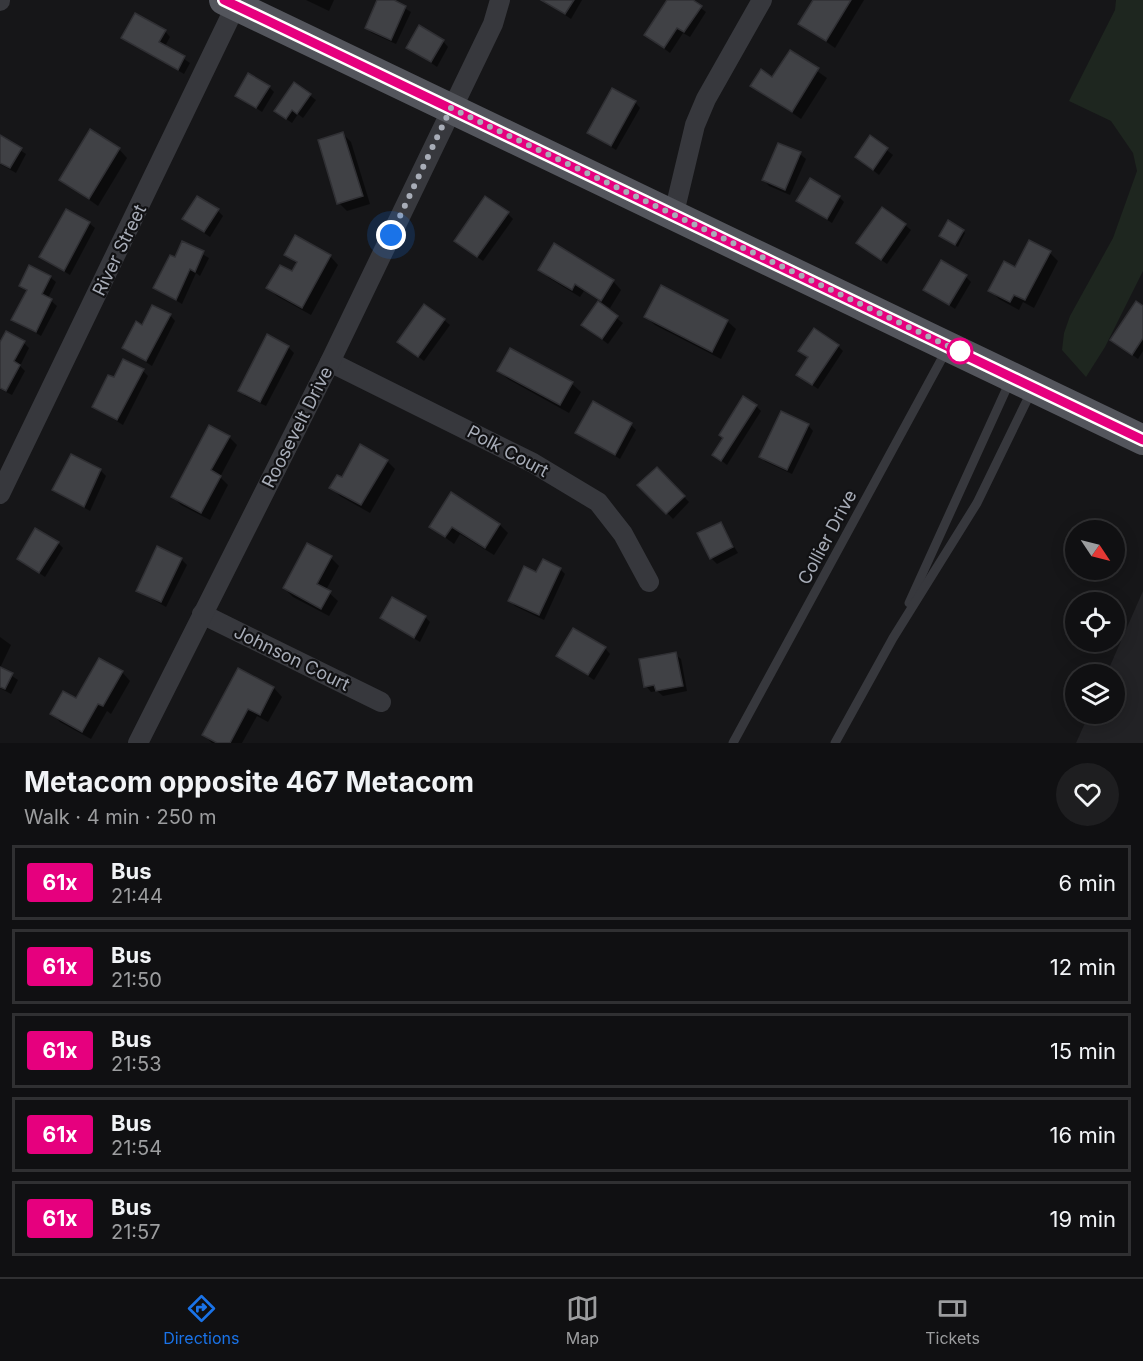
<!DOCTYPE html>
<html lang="en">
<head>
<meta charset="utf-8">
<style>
	:root { --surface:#101012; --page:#1e1e20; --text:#f1f3f6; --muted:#9c9d9f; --line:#303032; --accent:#1a73e8 }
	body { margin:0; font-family:Inter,sans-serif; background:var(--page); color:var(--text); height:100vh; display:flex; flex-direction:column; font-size:22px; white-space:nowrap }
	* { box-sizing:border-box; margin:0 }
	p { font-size:20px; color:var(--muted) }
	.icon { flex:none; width:33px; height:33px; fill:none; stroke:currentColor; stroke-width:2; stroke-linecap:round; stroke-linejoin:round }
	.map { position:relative; height:743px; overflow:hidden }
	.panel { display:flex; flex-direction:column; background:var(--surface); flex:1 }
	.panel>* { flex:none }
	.badge { padding:0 12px; border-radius:4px; font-size:21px; line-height:39px }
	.needle { width:39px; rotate:125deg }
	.fabs { position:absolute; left:1065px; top:520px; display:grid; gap:12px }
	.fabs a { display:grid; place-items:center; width:60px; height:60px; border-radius:50%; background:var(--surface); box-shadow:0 3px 15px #0003,0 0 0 2px var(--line); font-size:30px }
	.you { position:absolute; width:30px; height:30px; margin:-15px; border:4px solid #fff; border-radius:50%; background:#1a73e8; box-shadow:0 0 0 9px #1a73e833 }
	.map>.badge { position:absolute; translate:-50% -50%; box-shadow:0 0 0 3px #fff }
	.round { display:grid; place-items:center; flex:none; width:63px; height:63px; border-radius:32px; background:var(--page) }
	.head { display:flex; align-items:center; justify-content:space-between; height:102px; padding:0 24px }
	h1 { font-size:28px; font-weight:700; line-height:45px }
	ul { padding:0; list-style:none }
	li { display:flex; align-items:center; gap:18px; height:75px; margin:0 12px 9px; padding:0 12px; border:3px solid var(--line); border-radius:0px }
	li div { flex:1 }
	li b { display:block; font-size:22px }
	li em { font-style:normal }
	li .badge { min-width:66px; font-weight:700; text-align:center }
	.tabs { display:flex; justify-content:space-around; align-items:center; height:84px; border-top:2px solid var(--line); background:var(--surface); font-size:16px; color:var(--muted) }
	.tabs a { display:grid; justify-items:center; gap:3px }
	.tabs .current { color:var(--accent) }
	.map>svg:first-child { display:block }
	.built { fill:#222225 }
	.green { fill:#1e261f }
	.shadow { fill:#0007 }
	.building { fill:#404145; stroke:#303034; stroke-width:1.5 }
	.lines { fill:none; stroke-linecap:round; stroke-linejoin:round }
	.service { stroke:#37383d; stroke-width:9 }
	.minor { stroke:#37383d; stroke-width:20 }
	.primary { stroke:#53555c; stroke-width:30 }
	.line-casing { stroke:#fff; stroke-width:14 }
	.line { stroke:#e6007e; stroke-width:9 }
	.walk { stroke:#a8adb8; stroke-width:6; stroke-dasharray:0 10.8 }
	.stop-dot { fill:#fff; stroke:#e6007e; stroke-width:3 }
	.labels { text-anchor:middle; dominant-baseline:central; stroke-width:4.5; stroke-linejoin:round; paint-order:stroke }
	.street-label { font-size:18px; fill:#a8adb8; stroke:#111113 }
</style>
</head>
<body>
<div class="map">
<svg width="1143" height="743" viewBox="0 0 1143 743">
	<rect width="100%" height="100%" fill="#161618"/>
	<path class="built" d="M1143,591v152h-67l13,-29h25v-39h-8z"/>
	<path class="green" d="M1116,0h27v271l-38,76 -19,30 -24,-27 2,-17 6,-17 43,-78 24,-67 -4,-18 -22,-32 -42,-20 46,-91z"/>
	<g class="shadow">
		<path d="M306,0h28l-5,11z"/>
		<path d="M379,0h12l20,12 -15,32 -24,-11 -6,-5z"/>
		<path d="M543,0h39l-11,19z"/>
		<path d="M668,0h22l16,12 -16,25 -7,-4 -13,20 -24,-18z"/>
		<path d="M815,0h49l-29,48 -35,-25z"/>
		<path d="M165,31l5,6 -5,9 25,17 -6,11 -61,-36z"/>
		<path d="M443,41l5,6 -11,20 -29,-20z"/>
		<path d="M790,52l37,26 -26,41 -49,-34 21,-6z"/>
		<path d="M295,84l21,16 -13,18 -5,-4 -6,9 -10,-7z"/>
		<path d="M269,87l5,5 -12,20 -25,-17z"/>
		<path d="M635,102l5,6 -24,42 -28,-17z"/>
		<path d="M343,134l8,8 19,62 -23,7 -8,-8z"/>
		<path d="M0,137l26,17 -10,19 -16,-9z"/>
		<path d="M870,137l23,18 -14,20 -23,-18z"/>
		<path d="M119,149l8,9 -29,48 -37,-26z"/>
		<path d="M800,154l6,5 -16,36 -21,-9 -5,-6z"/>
		<path d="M839,197l5,5 -12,21 -34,-22z"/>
		<path d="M218,211l5,5 -13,21 -26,-18z"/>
		<path d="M508,214l5,5 -30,42 -22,-15z"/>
		<path d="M89,223l6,5 -25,47 -29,-18z"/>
		<path d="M905,225l6,5 -24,34 -23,-16z"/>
		<path d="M963,231l2,2 -7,14 -18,-11z"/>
		<path d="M183,243l26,15 -9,18 -4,-3 -14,31 -27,-16 21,-29z"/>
		<path d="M1050,253l8,8 -24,47 -11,-6 -4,8 -20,-11 -9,-9 25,-21z"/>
		<path d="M286,255l44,1 8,9 -27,50 -34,-19 -9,-8 24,-15 5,-9z"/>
		<path d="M540,269l73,12 8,9 -11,18 -26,-17 -4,6 -31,-19z"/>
		<path d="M50,277l6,5 -8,16 9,8 -16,30 -28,-17 14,-27 -6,-6z"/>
		<path d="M966,277l5,5 -16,27 -30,-20z"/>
		<path d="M598,304l25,19 -15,21 -25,-19z"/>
		<path d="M1143,307v44l-5,8 -26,-19z"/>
		<path d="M170,315l5,6 -23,45 -28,-18 18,-21z"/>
		<path d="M646,317l81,4 9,8 -15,30 -66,-34z"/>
		<path d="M444,320l6,5 -26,36 -25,-19z"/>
		<path d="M24,343l5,5 -9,18 5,5 -13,24 -12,-6v-44z"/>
		<path d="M838,346l5,5 -25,38 -20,-14 11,-17 -9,-7z"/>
		<path d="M288,347l6,6 -28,53 -21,-10 -5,-6z"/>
		<path d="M511,350l61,34 9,8 -12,21 -61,-34 -9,-8z"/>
		<path d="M143,371l5,5 -25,49 -29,-18 20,-28z"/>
		<path d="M756,406l5,5 -34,54 -13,-10 11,-17z"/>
		<path d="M631,425l5,5 -16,29 -43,-27z"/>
		<path d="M808,425l5,6 -21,43 -26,-12 -6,-5z"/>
		<path d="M229,437l8,8 -17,32 8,8 -18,35 -29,-15 -8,-8z"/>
		<path d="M387,461l8,8 -25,44 -30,-17 -9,-9z"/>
		<path d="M657,469l32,33 -16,17 -33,-34z"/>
		<path d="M100,470l6,6 -16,35 -36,-21z"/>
		<path d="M452,494l48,31 8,8 -14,22 -34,-21 -6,10 -23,-17z"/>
		<path d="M720,524l18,29 -21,11 -6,-6z"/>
		<path d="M58,543l5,5 -18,29 -26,-18z"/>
		<path d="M331,558l8,8 -13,24 12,11 -9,15 -36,-19 -9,-9z"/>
		<path d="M181,559l6,6 -21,42 -28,-16z"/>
		<path d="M560,569l5,5 -21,46 -29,-14 -6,-6 28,-26z"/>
		<path d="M425,617l5,5 -10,20 -39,-24z"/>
		<path d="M0,637l11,8 -11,23 18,12 -7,14 -11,-6z"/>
		<path d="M605,648l5,6 -16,26 -36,-24z"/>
		<path d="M675,654l6,5 6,32 -24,5 -6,-5 -6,1 -5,-6z"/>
		<path d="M239,670l35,18 8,9 -14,25 -11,-6 -15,27h-30l-9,-9z"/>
		<path d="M122,672l8,9 -19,33 -4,-3 -16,28 -31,-17 -8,-9z"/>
	</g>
	<g class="building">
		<path d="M377,0h17l12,6 -15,34 -26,-12z"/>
		<path d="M541,0h33l-9,14z"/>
		<path d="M667,0h26l9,6 -18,26 -7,-4 -13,20 -20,-13z"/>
		<path d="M813,0h38l-25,41 -28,-17z"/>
		<path d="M135,13l31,17 -7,12 26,14 -7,14 -57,-32z"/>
		<path d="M419,25l25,15 -13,22 -25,-14z"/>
		<path d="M790,50l29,18 -27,44 -42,-26 11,-17 11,8z"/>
		<path d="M248,73l22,13 -14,22 -21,-12z"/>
		<path d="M294,82l17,12 -14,20 -5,-4 -6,9 -12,-8z"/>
		<path d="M612,88l24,13 -25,45 -24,-13z"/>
		<path d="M90,129l30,19 -31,51 -30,-19z"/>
		<path d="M343,132l20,64 -26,8 -19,-64z"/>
		<path d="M0,135l22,13 -12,20 -10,-5z"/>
		<path d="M870,135l18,13 -15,22 -18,-13z"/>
		<path d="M778,143l23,9 -16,38 -23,-10z"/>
		<path d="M810,178l30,18 -13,23 -31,-18z"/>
		<path d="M197,196l22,13 -15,23 -22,-13z"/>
		<path d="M485,196l24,16 -32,45 -23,-16z"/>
		<path d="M882,207l24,17 -25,36 -25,-17z"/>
		<path d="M66,209l24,13 -26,49 -25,-14z"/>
		<path d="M948,220l16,10 -9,15 -16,-9z"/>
		<path d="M295,235l36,20 -29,53 -36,-20 14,-23 12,6 5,-9 -13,-7z"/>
		<path d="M1029,240l22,11 -26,49 -11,-5 -4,7 -22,-11 16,-30 11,6z"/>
		<path d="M182,241l22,10 -9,21 -5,-3 -14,31 -23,-12 17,-33 5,2z"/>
		<path d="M554,243l60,37 -13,21 -26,-17 -3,6 -34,-20z"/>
		<path d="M941,260l26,15 -18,30 -26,-15z"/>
		<path d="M29,265l22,11 -9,18 10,5 -16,33 -25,-12 16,-30 -8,-4z"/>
		<path d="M661,285l67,35 -16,32 -68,-35z"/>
		<path d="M598,301l20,15 -16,23 -21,-14z"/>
		<path d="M1136,301l7,5v32l-11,17 -22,-15z"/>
		<path d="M424,304l21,15 -27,38 -21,-15z"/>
		<path d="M152,305l19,9 -25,47 -24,-13 14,-27 6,4z"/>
		<path d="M814,328l25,17 -27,40 -16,-10 12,-18 -10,-6z"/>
		<path d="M6,331l19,10 -11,20 6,4 -14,26 -6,-3v-46z"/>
		<path d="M267,334l22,12 -29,56 -22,-11z"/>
		<path d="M510,348l63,34 -13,23 -63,-34z"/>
		<path d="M123,359l21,10 -27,51 -25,-13 16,-32 6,2z"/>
		<path d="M743,396l14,9 -36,56 -9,-6 11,-17 -4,-3z"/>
		<path d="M593,401l39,22 -17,32 -40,-22z"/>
		<path d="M781,411l28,13 -22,46 -28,-13z"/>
		<path d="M209,425l21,11 -19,34 10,6 -20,37 -30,-16z"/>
		<path d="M360,444l28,16 -27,45 -32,-17 8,-13 5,2z"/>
		<path d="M71,454l30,15 -17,38 -32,-17z"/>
		<path d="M657,467l28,29 -19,18 -29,-29z"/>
		<path d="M451,492l49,32 -15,24 -33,-21 -7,10 -16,-10z"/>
		<path d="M721,522l12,25 -23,12 -13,-26z"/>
		<path d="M35,528l24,14 -20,31 -22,-14z"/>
		<path d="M307,543l25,13 -15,28 14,7 -10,18 -38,-21z"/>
		<path d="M157,546l25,12 -21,44 -25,-11z"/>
		<path d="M543,559l18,9 -22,47 -31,-14 16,-35 12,6z"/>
		<path d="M392,597l34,19 -12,22 -34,-20z"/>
		<path d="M573,628l33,19 -18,28 -32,-19z"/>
		<path d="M676,652l7,34 -27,5 -2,-6 -10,2 -5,-28z"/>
		<path d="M99,658l24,13 -20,35 -5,-2 -16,28 -32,-18 13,-23 13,7z"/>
		<path d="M0,667l13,6 -8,16 -5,-2z"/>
		<path d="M238,668l36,19 -14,28 -12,-6 -18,34h-13l-15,-8z"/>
	</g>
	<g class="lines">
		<g class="service">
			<path d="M909,603l101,-222"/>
			<path d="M733,743l213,-392"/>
			<path d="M835,743l58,-105 84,-135 54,-111"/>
		</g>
		<g class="minor">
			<path d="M0,1v-1"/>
			<path d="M674,213l21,-88 11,-26 56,-99"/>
			<path d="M330,362l203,101 65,39 25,32 26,48"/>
			<path d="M0,494l236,-489"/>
			<path d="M202,614l179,88"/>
			<path d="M138,743l192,-381 163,-338 7,-24"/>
		</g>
		<path class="primary" d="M224,0l919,440"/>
	</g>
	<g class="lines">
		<g class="line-casing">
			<path id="line" d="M224,0l919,440"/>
		</g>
		<use href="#line" class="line"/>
		<path class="walk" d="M391,235l60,-127 518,248 -9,-5"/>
	</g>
	<circle class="stop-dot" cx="960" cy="351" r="12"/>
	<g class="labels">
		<g class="street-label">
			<text transform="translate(119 250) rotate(-64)">River Street</text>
			<text transform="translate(297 427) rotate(-63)">Roosevelt Drive</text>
			<text transform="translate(508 451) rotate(28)">Polk Court</text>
			<text transform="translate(827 537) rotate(-62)">Collier Drive</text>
			<text transform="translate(292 658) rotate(26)">Johnson Court</text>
		</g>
	</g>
</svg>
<div class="fabs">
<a><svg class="needle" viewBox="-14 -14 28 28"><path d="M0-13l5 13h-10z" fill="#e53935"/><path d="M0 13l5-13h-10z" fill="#9c9d9f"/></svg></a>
<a><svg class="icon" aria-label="locate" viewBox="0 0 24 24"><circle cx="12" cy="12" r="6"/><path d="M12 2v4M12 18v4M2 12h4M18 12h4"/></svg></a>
<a><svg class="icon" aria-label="layers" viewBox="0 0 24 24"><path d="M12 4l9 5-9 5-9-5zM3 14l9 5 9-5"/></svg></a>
</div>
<div class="you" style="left:391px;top:235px"></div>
</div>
<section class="panel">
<div class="head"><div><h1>Metacom opposite 467 Metacom</h1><p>Walk · 4 min · 250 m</p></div><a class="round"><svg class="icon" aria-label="heart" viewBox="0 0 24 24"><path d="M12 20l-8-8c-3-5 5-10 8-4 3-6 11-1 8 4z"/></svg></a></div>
<ul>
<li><span class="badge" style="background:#e6007e;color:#fff">61x</span><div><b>Bus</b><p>21:44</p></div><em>6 min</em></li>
<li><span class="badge" style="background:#e6007e;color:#fff">61x</span><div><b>Bus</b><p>21:50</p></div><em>12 min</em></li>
<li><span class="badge" style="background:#e6007e;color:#fff">61x</span><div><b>Bus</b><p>21:53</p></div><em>15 min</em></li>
<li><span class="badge" style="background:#e6007e;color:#fff">61x</span><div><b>Bus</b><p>21:54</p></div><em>16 min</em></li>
<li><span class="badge" style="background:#e6007e;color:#fff">61x</span><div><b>Bus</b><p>21:57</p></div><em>19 min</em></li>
</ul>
</section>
<nav class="tabs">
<a class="current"><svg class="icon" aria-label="directions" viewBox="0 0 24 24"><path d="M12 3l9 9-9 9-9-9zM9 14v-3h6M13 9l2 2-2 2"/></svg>Directions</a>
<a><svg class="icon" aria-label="map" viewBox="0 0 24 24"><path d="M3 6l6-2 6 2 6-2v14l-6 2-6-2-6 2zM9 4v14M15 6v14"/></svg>Map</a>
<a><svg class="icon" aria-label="tickets" viewBox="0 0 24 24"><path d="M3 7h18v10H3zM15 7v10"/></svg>Tickets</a>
</nav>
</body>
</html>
